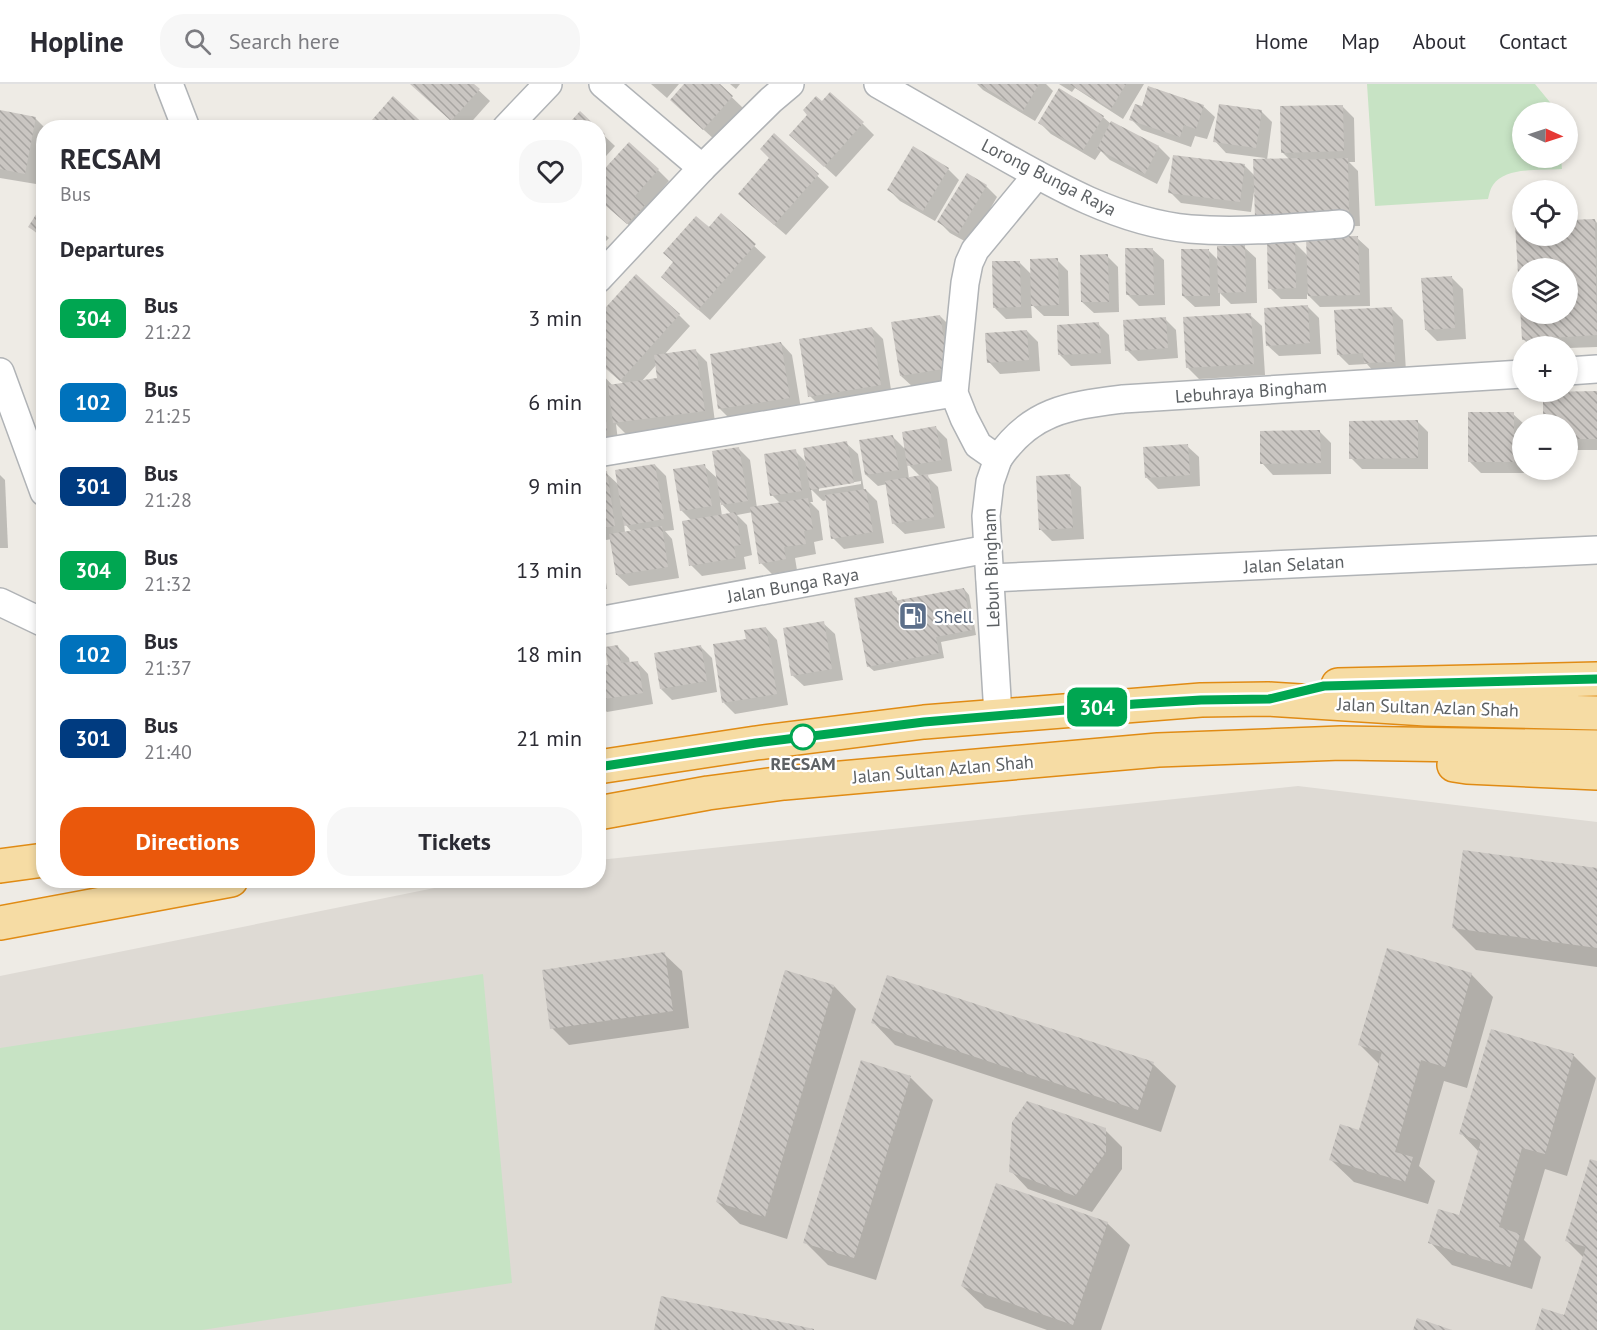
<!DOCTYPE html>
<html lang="en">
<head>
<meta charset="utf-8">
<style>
	:root { --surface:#fff; --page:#f7f7f7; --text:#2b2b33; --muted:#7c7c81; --line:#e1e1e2; --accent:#ea580c }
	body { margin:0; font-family:"PT Sans",sans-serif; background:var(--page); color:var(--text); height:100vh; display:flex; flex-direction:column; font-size:22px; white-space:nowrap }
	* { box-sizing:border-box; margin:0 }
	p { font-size:20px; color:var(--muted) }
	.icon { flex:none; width:33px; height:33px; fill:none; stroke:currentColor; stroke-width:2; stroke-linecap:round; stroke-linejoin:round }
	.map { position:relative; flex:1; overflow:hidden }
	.side { position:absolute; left:36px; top:36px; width:570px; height:768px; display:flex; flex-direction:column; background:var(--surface); border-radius:24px; box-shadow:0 3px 9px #0003 }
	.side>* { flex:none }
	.badge { padding:0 12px; border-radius:9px; font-size:21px; line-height:39px }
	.needle { width:39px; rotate:93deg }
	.controls { position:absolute; left:1512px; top:18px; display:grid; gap:12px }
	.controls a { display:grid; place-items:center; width:66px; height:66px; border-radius:50%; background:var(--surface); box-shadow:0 3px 9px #0003; font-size:30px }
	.map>.badge { position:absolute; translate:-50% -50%; box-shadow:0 0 0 3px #fff }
	h2 { padding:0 24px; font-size:22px; line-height:54px }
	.round { display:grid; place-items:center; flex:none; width:63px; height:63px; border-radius:24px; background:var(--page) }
	.overview { display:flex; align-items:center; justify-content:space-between; height:102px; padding:0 24px }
	h1 { font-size:28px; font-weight:600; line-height:45px }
	.action { display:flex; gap:12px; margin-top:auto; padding:12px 24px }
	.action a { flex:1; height:69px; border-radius:24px; background:var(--accent); color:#fff; font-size:24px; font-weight:600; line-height:69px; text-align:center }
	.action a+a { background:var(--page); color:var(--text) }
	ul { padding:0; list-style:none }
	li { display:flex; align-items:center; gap:18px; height:84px; padding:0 24px }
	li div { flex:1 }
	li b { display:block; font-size:22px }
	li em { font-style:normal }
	li .badge { min-width:66px; font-weight:700; text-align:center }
	header { display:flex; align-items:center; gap:36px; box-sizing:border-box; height:84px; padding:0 30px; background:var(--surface); border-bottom:2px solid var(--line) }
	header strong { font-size:28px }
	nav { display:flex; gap:33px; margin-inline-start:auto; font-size:21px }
	.search { width:420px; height:54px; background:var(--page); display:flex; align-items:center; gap:15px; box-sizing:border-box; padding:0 21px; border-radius:24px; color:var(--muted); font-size:22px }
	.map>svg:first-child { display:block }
	.education { fill:#dedad4 }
	.pitch { fill:#c7e3c4 }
	.shadow { fill:#0003; fill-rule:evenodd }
	.building { fill:url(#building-back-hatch); fill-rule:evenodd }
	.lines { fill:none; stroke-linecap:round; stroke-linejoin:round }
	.minor-casing { stroke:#b0b3b6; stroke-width:30 }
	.trunk-casing { stroke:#e08b14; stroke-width:36 }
	.minor { stroke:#fff; stroke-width:27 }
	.trunk { stroke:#f6dca4; stroke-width:33 }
	.line-casing { stroke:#fff; stroke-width:14 }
	.line { stroke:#00a651; stroke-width:9 }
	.stop-dot { fill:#fff; stroke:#00a651; stroke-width:3 }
	.labels { text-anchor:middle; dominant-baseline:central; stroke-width:4.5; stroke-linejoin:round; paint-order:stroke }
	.street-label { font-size:18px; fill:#5d6164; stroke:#fff }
	.service-label { font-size:18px; fill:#4e5e75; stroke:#fff; text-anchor:start }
	.stop-label { font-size:18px; font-weight:bold; fill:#5d6164; stroke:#fff }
</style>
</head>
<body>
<header>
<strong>Hopline</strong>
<div class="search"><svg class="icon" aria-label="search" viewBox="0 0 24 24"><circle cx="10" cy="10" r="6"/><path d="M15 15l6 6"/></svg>Search here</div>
<nav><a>Home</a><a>Map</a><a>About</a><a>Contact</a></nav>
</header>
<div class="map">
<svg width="1597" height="1246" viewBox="0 0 1597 1246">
	<defs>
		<pattern id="building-back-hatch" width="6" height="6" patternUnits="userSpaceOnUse" patternTransform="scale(1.5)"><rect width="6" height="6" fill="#cac6c2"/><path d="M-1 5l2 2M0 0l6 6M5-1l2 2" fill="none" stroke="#a7a4a1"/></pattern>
	</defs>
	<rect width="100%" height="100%" fill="#eeebe5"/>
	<path class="education" d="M1298,702l299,36v508h-1597v-354l469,-95 129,-1 1,-20z"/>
	<g class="pitch">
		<path d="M1367,0h168l23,28h-36v46h39l1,11c-21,2 -56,-3 -69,16 -3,4 -4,10 -5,14l-113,7z"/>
		<path d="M483,890l29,309 -310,47h-202v-282z"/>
	</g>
	<g class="shadow">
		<path d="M412,0h60l18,17 -24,27h-7z"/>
		<path d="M651,0h28l-12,14z"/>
		<path d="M686,0h32l25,24 -28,32 -32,-29z"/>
		<path d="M730,0h10l-4,5z"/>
		<path d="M977,0h69l7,7 -18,30 -52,-31z"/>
		<path d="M1059,0h85l-21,35 -48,-31 -3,4z"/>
		<path d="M1203,22l12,11 -8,22 -12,-3 -4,11 -49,-17 -11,-11 12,-11z"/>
		<path d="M1342,22l12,12 1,44h-6l9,9 2,55 -92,2 -12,-36h-2l-3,20 -70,-9 -11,-11 74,-27 11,11 10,-18 -39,-5 -11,-12 46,-30 11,11 -5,38h23l-8,-8z"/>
		<path d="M0,28l35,6 10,10 -9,56 -36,-6z"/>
		<path d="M809,31l54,9 11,11 -38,42 -34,-31z"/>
		<path d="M1103,33l8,7 1,-1 47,24 11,11 -13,26 -47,-24 -9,-9 -6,9 -44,-26 -11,-11z"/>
		<path d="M598,46l17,16 -17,19z"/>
		<path d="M774,51l55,52 -43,48 -35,-30 20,-46z"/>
		<path d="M948,85l11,11 -24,41 -35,-20 -11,-11z"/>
		<path d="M658,86l11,11 -23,27 9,9 -16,17 -41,-36z"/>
		<path d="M986,102l11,11 -27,47 -20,-11 -11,-11z"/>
		<path d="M44,121v35l-14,-13z"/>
		<path d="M721,131l45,42 -56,63 -36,-32 1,-25z"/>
		<path d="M1595,136l2,3v124l-29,1v-2h-37l-8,-7 -6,-114h5v11h46v-14zM1522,184h46v46h-46z"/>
		<path d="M598,144l11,10 -7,7 15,15 -19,4z"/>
		<path d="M1357,154l12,11 1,57 -50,1 -13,-13v5h-26l-11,-11 24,-46 14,14z"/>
		<path d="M1244,163l12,11 1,45 -26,1 -11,-11v13l-25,1 -12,-11 25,-46 11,11z"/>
		<path d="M1152,165l12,11 1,45 -26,1 -11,-11z"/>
		<path d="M1107,172l11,11 1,45 -25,1 -12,-11z"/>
		<path d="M1057,176l11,11 1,45h-25l-13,-12 1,14 -26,1 -11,-11 24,-46 13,13z"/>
		<path d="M1452,194l11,11 3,50 -29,2 -11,-11z"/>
		<path d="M1307,222l12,12 2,36 -42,2 -12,-11z"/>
		<path d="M1391,224l12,12 3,52 -30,2 -9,-10 -18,1 -11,-11z"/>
		<path d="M679,231l11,11 -26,29 31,-5 12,12 8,60 -89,12 -10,-10 2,17 -20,2v-70h3l12,13 11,-2 -26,-23zM657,280l2,15 -18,3z"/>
		<path d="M1250,231l12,11 3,49 -66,4 -11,-11z"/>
		<path d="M940,232l11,11 8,52 -46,8 -12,-11z"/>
		<path d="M1165,235l11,11 2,28 -40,3 -11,-11z"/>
		<path d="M1098,240l11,11 2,29 -40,2 -11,-11z"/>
		<path d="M872,244l11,11 9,57 -71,11 -11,-11z"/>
		<path d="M1027,247l11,11 2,29 -40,3 -11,-12z"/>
		<path d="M781,259l11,12 9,54 -70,11 -11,-11z"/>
		<path d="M1545,308h52v58h-29v-26h-23z"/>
		<path d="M1513,330l11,10h-2v46h3v3h-44l-11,-11z"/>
		<path d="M1417,337l11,11v37h-66l-11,-11z"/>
		<path d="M936,344l11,11 5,32 -26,4 12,12 7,41 -40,6 -12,-11 -6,-39 -9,2 -12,-11 27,-38 13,13zM907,379l14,14 -12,2z"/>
		<path d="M1319,347l12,12v31l-58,1 -11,-12z"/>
		<path d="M846,359l12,11 6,36h2l11,11 7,42 -40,6 -11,-11 -6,-38 -4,1 -12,-12 2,13h-3l9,9 4,29 -9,2 2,12 -21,4 2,12 -25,4 -11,-11 -8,-51 -16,3 10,10 5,30 -8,2 2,12 -44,7 -11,-11 1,-44 -11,-11 23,-44 14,13 20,-31 12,12 7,48 24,-4 -9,-9 23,-44 12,12zM861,397v3l-42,7v-3zM720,418l12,13 -10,1z"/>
		<path d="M1187,362l12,11 1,29 -42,3 -12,-12z"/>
		<path d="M655,381l11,11 8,54 -9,1 7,8 7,39 -50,8 -12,-11 -5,-36 -12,2 -2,-1v-66l8,-1 13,12zM624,439l8,9 -7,1z"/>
		<path d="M0,391l5,5 3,68h-8z"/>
		<path d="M1069,392l12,11 3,52 -32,2 -11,-11z"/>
		<path d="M598,470l4,3 5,32 -9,1z"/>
		<path d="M964,505l5,6 7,40 -35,7 3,16 -70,13 -6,-5 23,-73 6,5v4z"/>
		<path d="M823,539l12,11 8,46 -39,6 -12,-11z"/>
		<path d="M766,544l11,12 11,65 -53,9 -11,-11 24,-63z"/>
		<path d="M618,563l11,11 1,6 7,-2 11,12 5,30 -46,8 -9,-9v-35l12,-2z"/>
		<path d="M701,563l11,11 5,34 -45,8 -11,-11z"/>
		<path d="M1597,786v97l-121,-17 -22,-22z"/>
		<path d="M664,870l18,17 7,57 -120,17 -17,-17z"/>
		<path d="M1471,890l22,23 -26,91 -23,-7 -25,85 16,15 -7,23 -74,-22 -23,-22 29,-28 20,-67 -20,-20z"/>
		<path d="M834,902l22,23 -69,230 -47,-15 -23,-22z"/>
		<path d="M873,938l280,42 23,22 -15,46 -266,-87z"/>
		<path d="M1492,947l82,25 22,22 -29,98 -22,-7 -21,71 17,17 -9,32 -80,-24 -22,-23 30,-25 19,-65 -18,-19z"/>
		<path d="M862,978l49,16 22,22 -57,180 -48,-15 -23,-23z"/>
		<path d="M1105,1046l17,17v22l-30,43 -64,-23 -17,-18z"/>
		<path d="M1597,1079v167h-60l28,-13 19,-59 -18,-18z"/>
		<path d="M1107,1139l23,22 -29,85h-54l-62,-22 -23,-22z"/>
	</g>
	<g class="building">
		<path d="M410,0h64l6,5 -29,32z"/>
		<path d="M684,0h36l13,12 -30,34 -33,-30z"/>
		<path d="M979,0h60l-16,27z"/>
		<path d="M1069,0h57l-15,25z"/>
		<path d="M1148,2l56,19 -8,24 -12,-4 -4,12 -51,-17 6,-16 7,2z"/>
		<path d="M1059,4l45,28 -21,34 -45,-27z"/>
		<path d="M830,8l34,30 -40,45 -35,-32 18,-20 -4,-5 13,-14 6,5z"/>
		<path d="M393,12l35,32h-63z"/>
		<path d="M1219,20l43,6 -6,38 -43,-6z"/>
		<path d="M1343,21l1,46 -63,2 -1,-47z"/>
		<path d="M0,26l36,7 -11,57 -25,-5z"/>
		<path d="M580,27l18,17h-33z"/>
		<path d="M1111,37l48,25 -14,28 -48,-25z"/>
		<path d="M598,44l7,6 -7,8z"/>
		<path d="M774,49l45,41 -45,51 -36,-31 31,-36 -9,-9z"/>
		<path d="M629,58l30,27 -24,27 10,9 -18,19 -29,-25v-23z"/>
		<path d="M913,62l36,22 -26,43 -36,-21z"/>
		<path d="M1173,71l72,9 -5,38 -72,-9z"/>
		<path d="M1300,74v2l48,-2 1,57 -94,2 -2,-58z"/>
		<path d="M967,89l20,12 -29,49 -21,-12z"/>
		<path d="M44,118v35l-16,-10z"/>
		<path d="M721,129l35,31 -58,66 -37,-33 12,-15 -10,-9 33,-37 13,11z"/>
		<path d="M1595,135l2,116 -75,5 -7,-116 7,-1v13h46v-16zM1522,184h46v46h-46z"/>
		<path d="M1358,152l2,59 -52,1 -2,-59z"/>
		<path d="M598,156l9,7 -9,9z"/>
		<path d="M1295,157l1,47 -28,1 -1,-47z"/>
		<path d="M1245,161l1,47 -28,1 -1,-47z"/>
		<path d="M1125,164h28l1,47h-28z"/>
		<path d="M1181,165h28l1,47h-28z"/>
		<path d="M1108,170l1,48h-28l-1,-47z"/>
		<path d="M1058,174l1,47 -28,1 -1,-47z"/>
		<path d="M992,177h28l1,46 -28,1z"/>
		<path d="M636,190l44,40 -60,67 -22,-19v-46z"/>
		<path d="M1452,192l3,52 -30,2 -4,-52z"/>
		<path d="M1308,221l2,38 -44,3 -2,-38z"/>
		<path d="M1392,223l3,55 -31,1 -1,-10 -26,2 -3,-45z"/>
		<path d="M1251,229l3,51 -68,4 -3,-51z"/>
		<path d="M940,231l9,53 -49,8 -9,-54z"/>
		<path d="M1166,233l2,31 -43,3 -2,-31z"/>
		<path d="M1099,238l2,31 -43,2 -1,-30z"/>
		<path d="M872,243l9,58 -73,12 -9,-58z"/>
		<path d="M1027,246l2,30 -42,3 -2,-30z"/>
		<path d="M781,258l9,56 -72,11 -8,-55z"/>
		<path d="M696,265l9,62 -92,12 -5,-38 49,-7 -3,-23z"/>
		<path d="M598,287h4l5,60h-9z"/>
		<path d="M1597,307v48h-29v-15h-25v-32z"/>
		<rect x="1468" y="328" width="46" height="50"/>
		<path d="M1418,336v38l-69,1v-38z"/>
		<path d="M936,342l6,34 -35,6 -5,-34z"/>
		<path d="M1320,346l1,33 -61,1v-33z"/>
		<path d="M893,351l6,35 -34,5 -6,-35z"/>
		<path d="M847,357l7,42 -44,7 -7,-42z"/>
		<path d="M1188,360l2,31 -45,3 -2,-31z"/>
		<path d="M739,363l9,54 -27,4 -9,-54z"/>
		<path d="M796,365l6,42 -32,5 -6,-42z"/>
		<path d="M655,380l9,55 -40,7 -9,-56z"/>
		<path d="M705,380l7,42 -32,5 -7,-42z"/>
		<path d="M607,387l8,55 -17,3v-57z"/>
		<path d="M928,390l6,43 -42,7 -7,-43z"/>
		<path d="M1070,390l3,54 -34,2 -3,-54z"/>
		<path d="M866,405l7,43 -42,7 -6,-44z"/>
		<path d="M808,414l5,31 -9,2 2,13 -22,3 2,12 -27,5 -9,-57z"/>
		<path d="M736,428l5,33 -7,1 2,12 -47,8 -7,-45z"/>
		<path d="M662,442l6,41 -52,8 -7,-41z"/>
		<path d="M964,504l8,42 -36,7 3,16 -72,14 -13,-69 38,-7 2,10z"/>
		<path d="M824,537l8,48 -41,7 -8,-48z"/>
		<path d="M766,543l11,67 -55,9 -9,-59 33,-5 -2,-9z"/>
		<path d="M618,561l3,18 17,-2 5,32 -45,7v-34l10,-1 -3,-18z"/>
		<path d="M701,561l6,36 -47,8 -6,-36z"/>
		<path d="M1463,766l134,18v80l-145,-20z"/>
		<path d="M1387,864l85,25 -27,94 -24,-7 -26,92 18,5 -8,25 -76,-22 11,-36 19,6 23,-78 -24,-7z"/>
		<path d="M665,868l8,59 -123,18 -8,-59z"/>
		<path d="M785,886l49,15 -69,232 -49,-15z"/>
		<path d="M887,891l267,87 -16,48 -267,-87z"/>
		<path d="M1491,945l83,25 -29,100 -23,-6 -23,79 21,7 -10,33 -82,-24 10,-34 21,6 22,-74 -22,-7z"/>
		<path d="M861,976l50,16 -57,182 -51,-15z"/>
		<path d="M1027,1017l79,27v24l-31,44 -66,-24 3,-50z"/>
		<path d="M1590,1075l7,2v169h-62l7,-22 22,7 22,-68 -21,-6z"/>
		<path d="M996,1099l112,39 -35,103 -112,-39z"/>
		<path d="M661,1212l153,33v1h-160z"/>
		<path d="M1417,1234l35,12h-39z"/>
	</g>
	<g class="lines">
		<g class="minor-casing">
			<g id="minor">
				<path d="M169,0l17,44"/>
				<path d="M603,0l99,84"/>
				<path d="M878,0c38,22 76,44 115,66 61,35 125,72 197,79 51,4 100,-1 150,-5"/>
				<path d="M506,44l42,-44"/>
				<path d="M598,195l104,-111 69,-68 19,-16"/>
				<path d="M1568,287l29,-2"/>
				<path d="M0,288l44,120"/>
				<path d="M598,369l356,-60"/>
				<path d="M998,375c33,-49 71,-53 125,-60l399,-25"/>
				<path d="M990,494l607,-28"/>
				<path d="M0,518l44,21"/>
				<path d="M598,537l390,-72"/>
				<path d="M998,631l-12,-199 4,-34 8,-23 -20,-14 -14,-27 -10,-25 11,-110 4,-20 6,-13 62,-75"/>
			</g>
		</g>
		<g class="trunk-casing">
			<g id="trunk">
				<path d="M1338,601l259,-6"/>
				<path d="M1454,681l13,2 130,6"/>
				<path d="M598,683l158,-24 168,-21 277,-22 67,-1 158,10 171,4"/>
				<path d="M598,729l110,-20 76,-10 374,-33 183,-7 256,4"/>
				<path d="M0,782l44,-6"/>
				<path d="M0,839l231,-43"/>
			</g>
		</g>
		<use href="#minor" class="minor"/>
		<use href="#trunk" class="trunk"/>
	</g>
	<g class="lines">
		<g class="line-casing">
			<path id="line" d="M598,683l158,-24 168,-21 211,-18 66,-4 68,-1 55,-13 273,-7"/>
		</g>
		<use href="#line" class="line"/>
	</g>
	<defs>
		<g id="fuel-square" transform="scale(1.5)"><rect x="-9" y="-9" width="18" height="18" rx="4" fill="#5c6f8a" stroke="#fff"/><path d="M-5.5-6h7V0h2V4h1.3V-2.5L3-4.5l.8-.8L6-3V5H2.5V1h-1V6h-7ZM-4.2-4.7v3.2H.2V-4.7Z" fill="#fff"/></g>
	</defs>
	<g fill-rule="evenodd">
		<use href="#fuel-square" x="913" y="532"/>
	</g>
	<circle class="stop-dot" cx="803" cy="653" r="12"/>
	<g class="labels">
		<g class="street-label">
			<text transform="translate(1049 93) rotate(27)">Lorong Bunga Raya</text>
			<text transform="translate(1251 307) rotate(-4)">Lebuhraya Bingham</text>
			<text transform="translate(1294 480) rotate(-3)">Jalan Selatan</text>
			<text transform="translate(991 484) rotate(-92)">Lebuh Bingham</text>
			<text transform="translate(793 501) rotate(-10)">Jalan Bunga Raya</text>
			<text transform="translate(1428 623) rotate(2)">Jalan Sultan Azlan Shah</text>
			<text transform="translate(943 685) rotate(-5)">Jalan Sultan Azlan Shah</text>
		</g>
		<g class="service-label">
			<text x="934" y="532">Shell</text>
		</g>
		<g class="stop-label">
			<text x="803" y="679">RECSAM</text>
		</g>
	</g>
</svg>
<div class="controls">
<a><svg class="needle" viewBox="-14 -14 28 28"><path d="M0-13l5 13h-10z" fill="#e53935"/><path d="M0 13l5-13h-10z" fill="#7c7c81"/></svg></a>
<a><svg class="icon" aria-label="locate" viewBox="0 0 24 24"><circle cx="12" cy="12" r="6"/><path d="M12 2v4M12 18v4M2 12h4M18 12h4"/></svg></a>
<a><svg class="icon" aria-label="layers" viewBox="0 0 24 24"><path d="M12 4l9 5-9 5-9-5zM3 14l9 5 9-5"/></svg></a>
<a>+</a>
<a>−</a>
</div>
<b class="badge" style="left:1097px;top:623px;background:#00a651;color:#fff">304</b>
<section class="side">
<div class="overview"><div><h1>RECSAM</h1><p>Bus</p></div><a class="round"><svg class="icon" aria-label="heart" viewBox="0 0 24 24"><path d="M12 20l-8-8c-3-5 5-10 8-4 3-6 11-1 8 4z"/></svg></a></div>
<h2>Departures</h2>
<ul>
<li><span class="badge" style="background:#00a651;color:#fff">304</span><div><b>Bus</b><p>21:22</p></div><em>3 min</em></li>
<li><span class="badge" style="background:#0072bc;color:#fff">102</span><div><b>Bus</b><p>21:25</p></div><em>6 min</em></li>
<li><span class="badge" style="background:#003b80;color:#fff">301</span><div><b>Bus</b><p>21:28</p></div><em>9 min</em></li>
<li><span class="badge" style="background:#00a651;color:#fff">304</span><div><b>Bus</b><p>21:32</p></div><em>13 min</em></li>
<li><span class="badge" style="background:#0072bc;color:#fff">102</span><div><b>Bus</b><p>21:37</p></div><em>18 min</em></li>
<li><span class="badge" style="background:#003b80;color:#fff">301</span><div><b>Bus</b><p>21:40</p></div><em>21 min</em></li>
</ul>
<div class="action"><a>Directions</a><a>Tickets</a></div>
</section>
</div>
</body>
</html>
